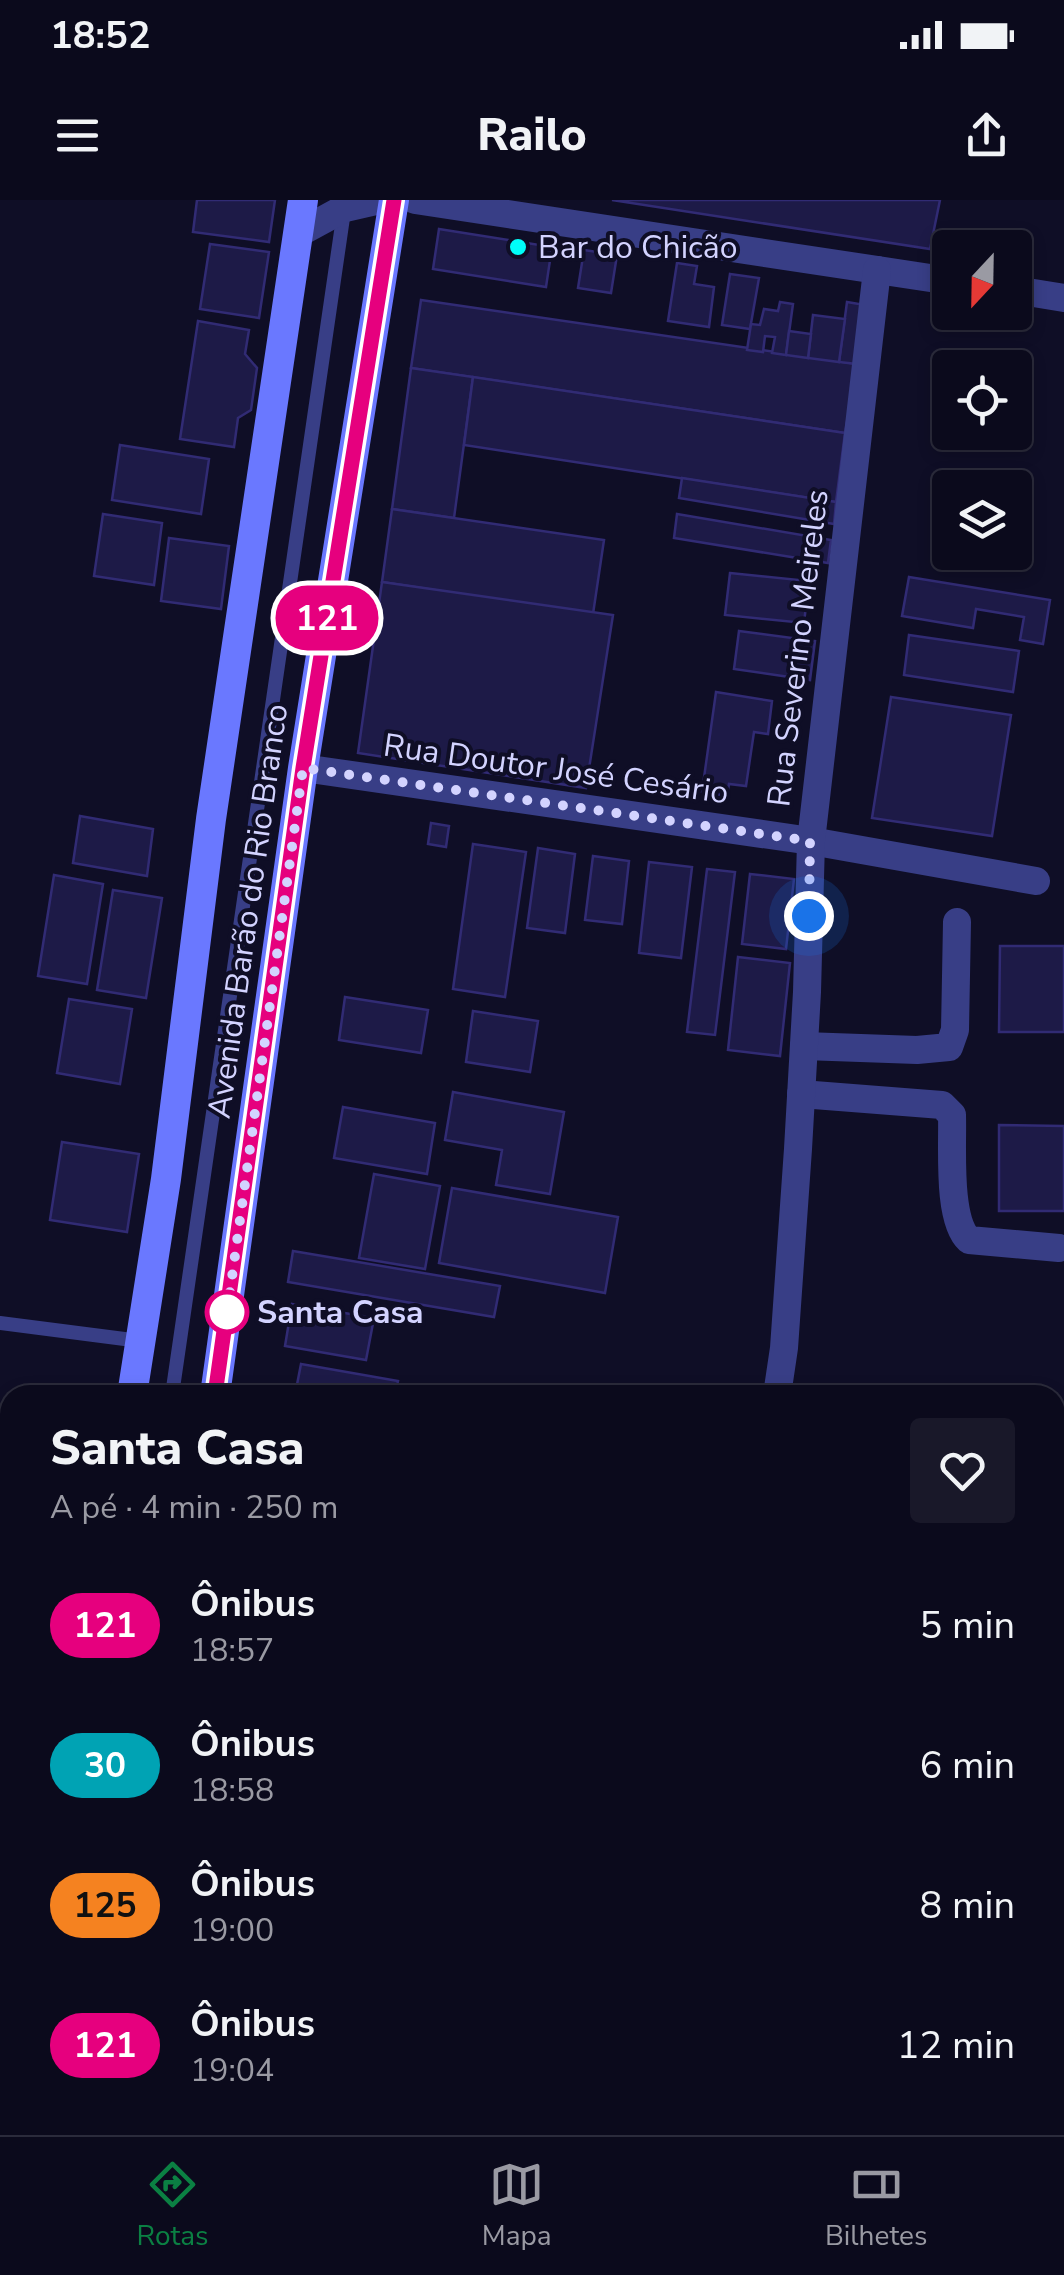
<!DOCTYPE html>
<html lang="pt">
<head>
<meta charset="utf-8">
<style>
	:root { --surface:#0b0a1c; --page:#191829; --text:#f1f3f6; --muted:#9a9aa3; --line:#2b2b3b; --accent:#0b8043 }
	body { margin:0; font-family:"Nunito Sans",sans-serif; background:var(--page); color:var(--text); height:100vh; display:flex; flex-direction:column; font-size:38px; white-space:nowrap }
	* { box-sizing:border-box; margin:0 }
	p { font-size:32px; color:var(--muted) }
	.icon { flex:none; width:55px; height:55px; fill:none; stroke:currentColor; stroke-width:2; stroke-linecap:round; stroke-linejoin:round }
	.map { position:relative; flex:1; overflow:hidden }
	.side { position:absolute; left:0px; top:1185px; width:1065px; height:750px; display:flex; flex-direction:column; background:var(--surface); border-radius:30px 30px 0 0; box-shadow:0 5px 15px #0003,0 0 0 2px var(--line) }
	.side>* { flex:none }
	.badge { padding:0 20px; border-radius:32px; font-size:35px; line-height:65px }
	.needle { width:65px; rotate:202deg }
	.fabs { position:absolute; left:932px; top:30px; display:grid; gap:20px }
	.fabs a { display:grid; place-items:center; width:100px; height:100px; border-radius:10px; background:var(--surface); box-shadow:0 5px 15px #0003,0 0 0 2px var(--line); font-size:50px }
	.you { position:absolute; width:50px; height:50px; margin:-25px; border:8px solid #fff; border-radius:50%; background:#1a73e8; box-shadow:0 0 0 15px #1a73e833 }
	.map>.badge { position:absolute; translate:-50% -50%; box-shadow:0 0 0 5px #fff }
	.round { display:grid; place-items:center; flex:none; width:105px; height:105px; border-radius:10px; background:var(--page) }
	.headline { display:flex; align-items:center; justify-content:space-between; height:170px; padding:0 50px }
	h1 { font-size:48px; font-weight:800; line-height:75px }
	ul { padding:0; list-style:none }
	li { display:flex; align-items:center; gap:30px; height:140px; padding:0 50px }
	li div { flex:1 }
	li b { display:block; font-size:38px }
	li em { font-style:normal }
	li .badge { min-width:110px; font-weight:700; text-align:center }
	.status { display:flex; justify-content:space-between; align-items:center; height:70px; padding:0 50px; background:var(--surface); direction:ltr }
	.status svg { height:28px; fill:currentColor }
	header { display:flex; justify-content:space-between; align-items:center; height:130px; padding:0 50px; background:var(--surface); font-size:45px; font-weight:800 }
	.menu { display:flex; justify-content:space-around; align-items:center; height:140px; border-top:2px solid var(--line); background:var(--surface); font-size:28px; color:var(--muted) }
	.menu a { display:grid; justify-items:center; gap:5px }
	.menu .active { color:var(--accent) }
	.map>svg:first-child { display:block }
	.building { fill:#1d1a47; stroke:#312b74; stroke-width:2.5 }
	.lines { fill:none; stroke-linecap:round; stroke-linejoin:round }
	.lane { stroke:#383e86; stroke-width:14 }
	.street { stroke:#383e86; stroke-width:28 }
	.secondary { stroke:#6a78ff; stroke-width:30 }
	.line-casing { stroke:#fff; stroke-width:22 }
	.line { stroke:#e6007e; stroke-width:15 }
	.walk { stroke:#d3d3ff; stroke-width:10; stroke-dasharray:0 18 }
	.poi-dot { fill:#00fef9; stroke:#0f0e26; stroke-width:4 }
	.stop-dot { fill:#fff; stroke:#e6007e; stroke-width:5 }
	.labels { text-anchor:middle; dominant-baseline:central; stroke-width:8; stroke-linejoin:round; paint-order:stroke }
	.poi-label { font-size:32px; fill:#d3d3ff; stroke:#0f0e26; text-anchor:start }
	.street-label { font-size:32px; fill:#d3d3ff; stroke:#0f0e26 }
	.stop-label { font-size:32px; font-weight:bold; fill:#d3d3ff; stroke:#0f0e26; text-anchor:start }
</style>
</head>
<body>
<div class="status"><b>18:52</b><svg viewBox="0 0 49 12"><path d="M0 12V9h3v3zM5 12V6h3v6zM10 12V3h3v9zM15 12V0h3v12zM26 1h20v11H26zM47 4h2v5h-2z"/></svg></div>
<header><svg class="icon" aria-label="menu" viewBox="0 0 24 24"><path d="M4 6h16M4 12h16M4 18h16"/></svg>Railo<svg class="icon" aria-label="share" viewBox="0 0 24 24"><path d="M12 15V3M7 8l5-5 5 5M5 13v7h14v-7"/></svg></header>
<div class="map">
<svg width="1064" height="1935" viewBox="0 0 1064 1935">
	<rect width="100%" height="100%" fill="#0f0e26"/>
	<g class="building">
		<path d="M197,0h78l-6,42 -76,-10z"/>
		<path d="M612,0h328l-10,49z"/>
		<path d="M439,29l113,18 -6,40 -113,-18z"/>
		<path d="M210,44l59,8 -10,66 -59,-9z"/>
		<path d="M584,50l33,5 -6,38 -33,-5z"/>
		<path d="M677,63l20,3 -3,18 20,3 -5,40 -41,-6z"/>
		<path d="M730,74l29,4 -9,51 -28,-4z"/>
		<path d="M421,100l436,64 -12,69 -434,-65z"/>
		<path d="M780,102l13,2 -7,51 -14,-2 3,-16 -10,-1 -2,16 -16,-2 4,-26 9,1 4,-16 14,2z"/>
		<path d="M847,102l18,3 -8,59 -18,-2z"/>
		<path d="M813,115l32,4 -6,43 -31,-4z"/>
		<path d="M198,121l51,9 -4,24 12,14 -6,42 -13,8 -4,29 -54,-8z"/>
		<path d="M789,131l22,3 -3,24 -22,-3z"/>
		<path d="M411,168l62,9 -19,141 -62,-9z"/>
		<path d="M473,177l372,56 -9,69 -372,-57z"/>
		<path d="M120,245l89,14 -8,55 -89,-14z"/>
		<path d="M682,278l154,24 -2,22 -155,-26z"/>
		<path d="M392,309l212,31 -11,74 -211,-32z"/>
		<path d="M103,314l59,9 -8,62 -60,-9z"/>
		<path d="M677,314l154,26 -3,23 -154,-25z"/>
		<path d="M169,338l60,8 -8,63 -60,-8z"/>
		<path d="M730,373l79,8 -5,42 -79,-8z"/>
		<path d="M909,377l141,23 -7,44 -23,-4 4,-23 -48,-8 -3,19 -71,-12z"/>
		<path d="M382,382l231,33 -27,173 -228,-35z"/>
		<path d="M739,431l76,10 -5,39 -76,-11z"/>
		<path d="M909,435l110,16 -6,41 -109,-17z"/>
		<path d="M716,492l56,9 -4,33 -14,-2 -8,54 -17,-2 -2,12 -25,-4z"/>
		<path d="M891,497l120,18 -19,121 -120,-18z"/>
		<path d="M80,616l73,13 -6,47 -74,-13z"/>
		<path d="M431,623l18,3 -3,21 -18,-3z"/>
		<path d="M473,644l53,8 -21,145 -52,-8z"/>
		<path d="M538,648l37,6 -10,79 -38,-5z"/>
		<path d="M593,656l36,5 -7,63 -37,-4z"/>
		<path d="M649,662l43,5 -11,91 -42,-5z"/>
		<path d="M707,669l28,3 -20,163 -28,-3z"/>
		<path d="M750,674l44,5 -8,70 -44,-5z"/>
		<path d="M54,675l49,9 -16,100 -49,-8z"/>
		<path d="M113,690l49,8 -16,100 -49,-8z"/>
		<path d="M1000,746h64v86h-65z"/>
		<path d="M738,757l52,6 -10,93 -52,-6z"/>
		<path d="M345,797l83,13 -7,43 -82,-13z"/>
		<path d="M69,799l63,10 -12,75 -63,-11z"/>
		<path d="M473,811l65,10 -8,51 -64,-10z"/>
		<path d="M453,892l111,20 -14,82 -54,-9 6,-35 -57,-10z"/>
		<path d="M343,907l92,16 -8,51 -93,-16z"/>
		<path d="M999,925l65,1v85h-65z"/>
		<path d="M62,942l77,12 -12,78 -77,-12z"/>
		<path d="M374,974l66,12 -15,83 -66,-11z"/>
		<path d="M452,988l166,29 -13,76 -166,-30z"/>
		<path d="M293,1051l207,35 -6,31 -206,-35z"/>
		<path d="M292,1104l82,14 -8,42 -81,-14z"/>
		<path d="M301,1164l97,17 -3,14h-100z"/>
		<path d="M0,1232l10,6v193l-10,41z"/>
		<path d="M189,1925h118l-1,10h-96l-22,-3z"/>
		<path d="M379,1925h129l40,6 -1,4h-169z"/>
	</g>
	<g class="lines">
		<g class="lane">
			<path d="M0,1123l140,18"/>
			<path d="M172,1195l172,-1184"/>
			<path d="M0,1227l10,3"/>
			<path d="M0,1485l10,-13"/>
			<path d="M0,1788l10,2"/>
			<path d="M64,1935l2,-10"/>
		</g>
		<g class="street">
			<path d="M415,0l535,81"/>
			<path d="M299,33l46,-25 35,-8"/>
			<path d="M1015,90l49,8"/>
			<path d="M303,568l508,73 225,40"/>
			<path d="M804,846l113,4 32,-3 6,-17 2,-108"/>
			<path d="M801,894l141,11 10,10c1,31 -5,105 17,125l90,8"/>
			<path d="M777,1195l7,-47 14,-199 9,-157 4,-151 66,-571"/>
			<path d="M1033,1925l31,8"/>
			<path d="M584,1935l3,-10"/>
			<path d="M944,1935l3,-10"/>
		</g>
		<g class="secondary">
			<path d="M132,1195l34,-216 45,-360 92,-619"/>
			<path d="M215,1195l88,-627 91,-568"/>
			<path d="M24,1935l1,-10"/>
			<path d="M104,1935l2,-10"/>
		</g>
	</g>
	<g class="lines">
		<g class="line-casing">
			<path id="line" d="M215,1195l88,-627 91,-568"/>
		</g>
		<use href="#line" class="line"/>
		<path class="walk" d="M227,1112l-1,8 77,-552 507,73 -1,75"/>
	</g>
	<circle class="poi-dot" cx="518" cy="47" r="10"/>
	<circle class="stop-dot" cx="227" cy="1112" r="20"/>
	<g class="labels">
		<g class="poi-label">
			<text x="538" y="47">Bar do Chicão</text>
		</g>
		<g class="street-label">
			<text transform="translate(798 448) rotate(-83)">Rua Severino Meireles</text>
			<text transform="translate(556 569) rotate(8)">Rua Doutor José Cesário</text>
			<text transform="translate(248 711) rotate(-82)">Avenida Barão do Rio Branco</text>
		</g>
		<g class="stop-label">
			<text x="257" y="1112">Santa Casa</text>
		</g>
	</g>
</svg>
<div class="fabs">
<a><svg class="needle" viewBox="-14 -14 28 28"><path d="M0-13l5 13h-10z" fill="#e53935"/><path d="M0 13l5-13h-10z" fill="#9a9aa3"/></svg></a>
<a><svg class="icon" aria-label="locate" viewBox="0 0 24 24"><circle cx="12" cy="12" r="6"/><path d="M12 2v4M12 18v4M2 12h4M18 12h4"/></svg></a>
<a><svg class="icon" aria-label="layers" viewBox="0 0 24 24"><path d="M12 4l9 5-9 5-9-5zM3 14l9 5 9-5"/></svg></a>
</div>
<div class="you" style="left:809px;top:716px"></div>
<b class="badge" style="left:327px;top:418px;background:#e6007e;color:#fff">121</b>
<section class="side">
<div class="headline"><div><h1>Santa Casa</h1><p>A pé · 4 min · 250 m</p></div><a class="round"><svg class="icon" aria-label="heart" viewBox="0 0 24 24"><path d="M12 20l-8-8c-3-5 5-10 8-4 3-6 11-1 8 4z"/></svg></a></div>
<ul>
<li><span class="badge" style="background:#e6007e;color:#fff">121</span><div><b>Ônibus</b><p>18:57</p></div><em>5 min</em></li>
<li><span class="badge" style="background:#00a3b4;color:#fff">30</span><div><b>Ônibus</b><p>18:58</p></div><em>6 min</em></li>
<li><span class="badge" style="background:#f58220;color:#111">125</span><div><b>Ônibus</b><p>19:00</p></div><em>8 min</em></li>
<li><span class="badge" style="background:#e6007e;color:#fff">121</span><div><b>Ônibus</b><p>19:04</p></div><em>12 min</em></li>
</ul>
</section>
</div>
<nav class="menu">
<a class="active"><svg class="icon" aria-label="directions" viewBox="0 0 24 24"><path d="M12 3l9 9-9 9-9-9zM9 14v-3h6M13 9l2 2-2 2"/></svg>Rotas</a>
<a><svg class="icon" aria-label="map" viewBox="0 0 24 24"><path d="M3 6l6-2 6 2 6-2v14l-6 2-6-2-6 2zM9 4v14M15 6v14"/></svg>Mapa</a>
<a><svg class="icon" aria-label="tickets" viewBox="0 0 24 24"><path d="M3 7h18v10H3zM15 7v10"/></svg>Bilhetes</a>
</nav>
</body>
</html>
